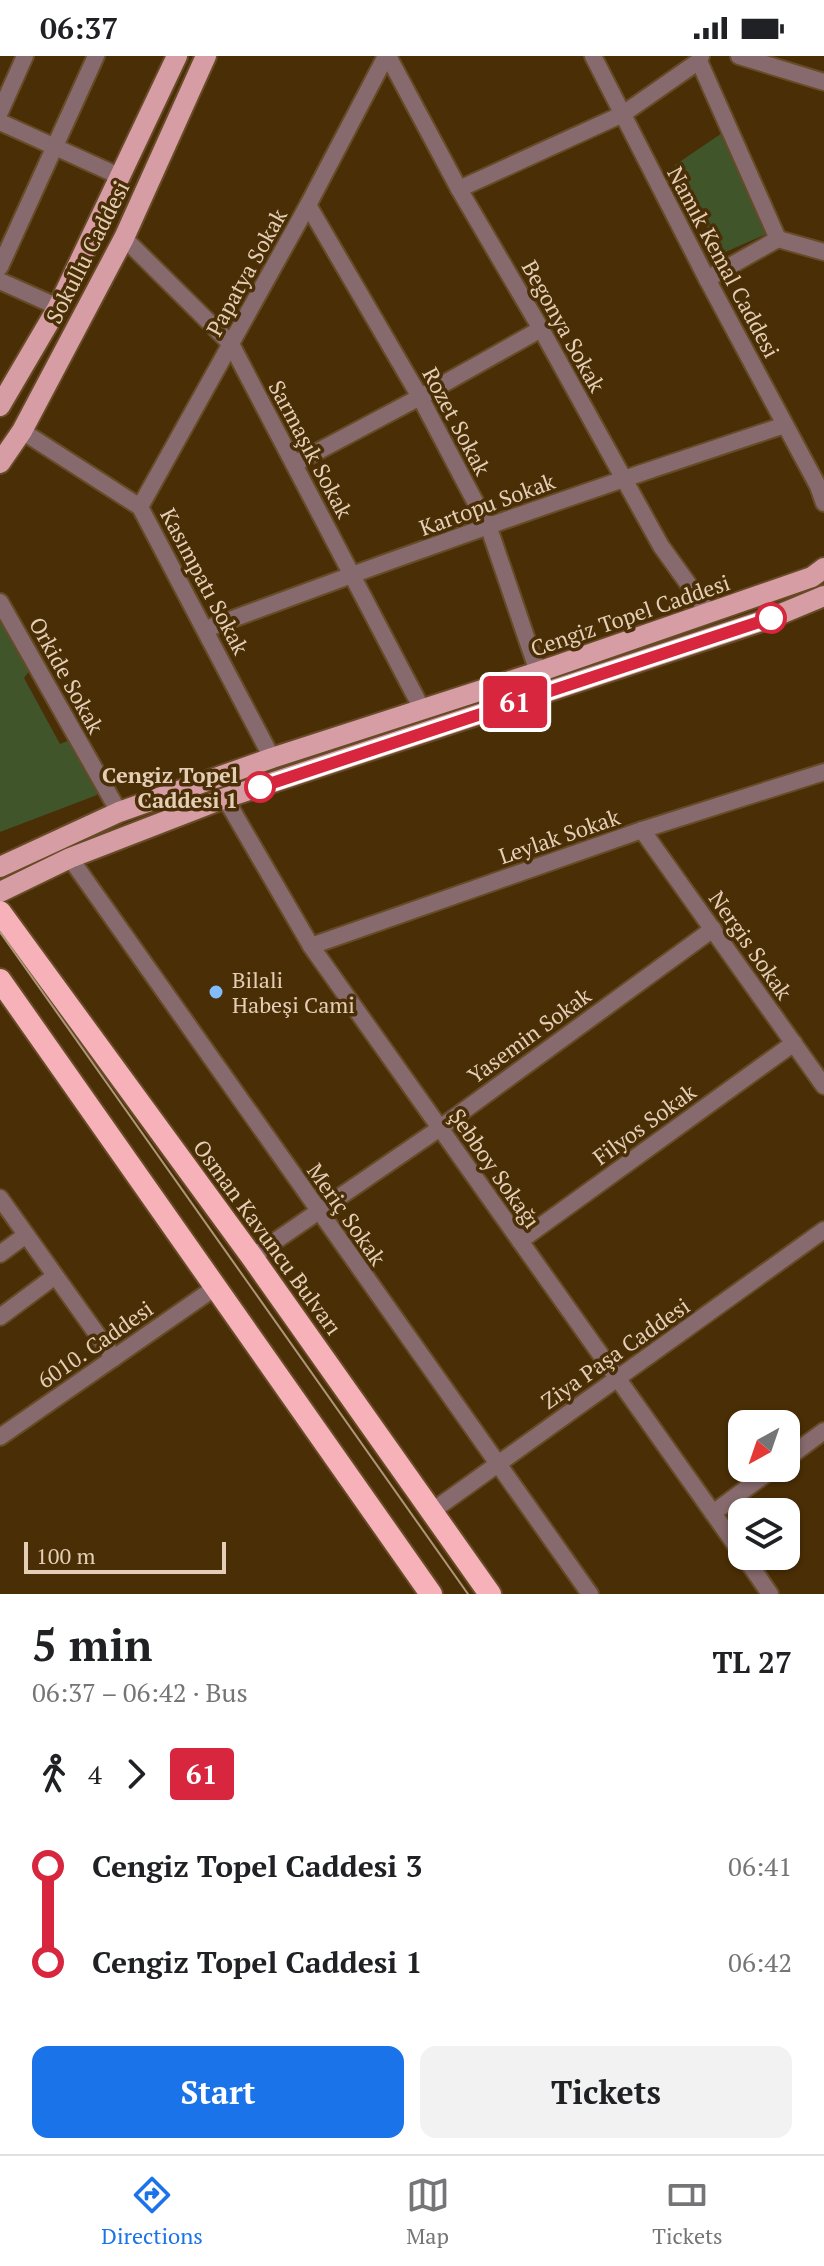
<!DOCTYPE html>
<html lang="en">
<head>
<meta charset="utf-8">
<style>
	:root { --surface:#fff; --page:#f2f2f2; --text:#202124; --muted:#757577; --line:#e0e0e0; --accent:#1a73e8 }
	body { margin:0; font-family:"PT Serif",serif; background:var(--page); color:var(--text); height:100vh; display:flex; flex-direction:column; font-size:30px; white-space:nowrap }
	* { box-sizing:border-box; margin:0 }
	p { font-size:26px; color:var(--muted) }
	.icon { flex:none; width:44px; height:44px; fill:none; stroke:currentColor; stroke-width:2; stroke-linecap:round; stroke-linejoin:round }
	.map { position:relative; height:1538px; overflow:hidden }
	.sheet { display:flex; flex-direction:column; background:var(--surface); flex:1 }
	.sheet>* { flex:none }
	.badge { padding:0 16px; border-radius:6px; font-size:28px; line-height:52px }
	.needle { width:52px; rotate:220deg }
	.tools { position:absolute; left:728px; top:1354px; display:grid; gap:16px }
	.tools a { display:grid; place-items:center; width:72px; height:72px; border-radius:16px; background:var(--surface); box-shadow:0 2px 6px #0004; font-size:40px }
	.scale { position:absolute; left:24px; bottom:20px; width:202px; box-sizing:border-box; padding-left:8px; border:4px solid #e4ceb6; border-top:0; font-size:22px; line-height:28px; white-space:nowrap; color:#e4ceb6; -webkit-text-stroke:6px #4a2e06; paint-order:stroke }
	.map>.badge { position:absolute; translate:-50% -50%; box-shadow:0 0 0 4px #fff }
	.legs { display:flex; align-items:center; gap:12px; height:88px; padding:0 32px; font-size:26px }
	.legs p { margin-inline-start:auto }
	.summary { display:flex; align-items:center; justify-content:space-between; height:136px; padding:0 32px }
	h1 { font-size:44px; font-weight:700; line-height:60px }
	.button { display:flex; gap:16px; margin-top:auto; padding:16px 32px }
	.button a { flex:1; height:92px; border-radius:16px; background:var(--accent); color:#fff; font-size:32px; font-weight:700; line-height:92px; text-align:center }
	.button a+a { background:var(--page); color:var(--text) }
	ul { padding:0 32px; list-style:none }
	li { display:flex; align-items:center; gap:28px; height:96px; font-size:30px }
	li i { display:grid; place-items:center; width:12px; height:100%; margin:0 10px; background:currentColor }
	li i::after { content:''; width:20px; height:20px; margin:-10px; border:6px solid; border-radius:50%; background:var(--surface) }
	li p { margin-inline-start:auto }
	li:first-child i { background:linear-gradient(#0000 50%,currentColor 0) }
	li:last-child i { background:linear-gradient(currentColor 50%,#0000 0) }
	.status { display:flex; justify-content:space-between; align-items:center; height:56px; padding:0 40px; background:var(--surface); direction:ltr }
	.status svg { height:22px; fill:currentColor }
	.dock { display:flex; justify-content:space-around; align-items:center; height:112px; border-top:2px solid var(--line); background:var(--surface); font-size:22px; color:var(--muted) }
	.dock a { display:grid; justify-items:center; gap:4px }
	.dock .selected { color:var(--accent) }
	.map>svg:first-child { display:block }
	.green { fill:#40552a }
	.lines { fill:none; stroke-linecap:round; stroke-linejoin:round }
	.minor-casing { stroke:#664b26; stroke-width:20 }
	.major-casing { stroke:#664b26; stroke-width:24 }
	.highway-casing { stroke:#664b26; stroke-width:26 }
	.minor { stroke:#866a6d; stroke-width:16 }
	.major { stroke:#d79da4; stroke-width:20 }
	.highway { stroke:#f6b1b9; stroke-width:22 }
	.tram { stroke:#ae9578; stroke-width:2 }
	.line-1-casing { stroke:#fff; stroke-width:18 }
	.line-1 { stroke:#d7263d; stroke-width:12 }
	.stop-1-dot { fill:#fff; stroke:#d7263d; stroke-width:4 }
	.poi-dot { fill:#82bcfa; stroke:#4a2e06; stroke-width:3 }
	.labels { text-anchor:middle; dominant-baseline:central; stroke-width:7; stroke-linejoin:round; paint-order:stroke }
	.street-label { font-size:22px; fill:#e4ceb6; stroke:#4a2e06 }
	.stop-label { font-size:22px; font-weight:bold; fill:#e4ceb6; stroke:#4a2e06; text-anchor:end }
	.poi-label { font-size:22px; fill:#e4ceb6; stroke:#4a2e06; text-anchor:start }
</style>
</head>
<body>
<div class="status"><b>06:37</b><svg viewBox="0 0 49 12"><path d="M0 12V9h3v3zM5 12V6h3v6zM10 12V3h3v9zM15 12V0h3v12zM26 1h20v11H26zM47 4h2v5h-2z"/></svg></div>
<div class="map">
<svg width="824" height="1538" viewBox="0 0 824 1538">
	<rect width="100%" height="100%" fill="#4a2e06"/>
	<g class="green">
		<path d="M725,75l46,101 -50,22 -46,-89z"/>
		<path d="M0,560l31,53 -7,9 36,66 12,-5 26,47 -1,9 -97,37z"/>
	</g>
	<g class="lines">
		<g class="minor-casing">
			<g id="minor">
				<path d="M388,0l71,133 82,140 120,217 48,67"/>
				<path d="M593,0l114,223 111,207 6,17"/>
				<path d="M739,0l85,26"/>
				<path d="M699,5l79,178"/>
				<path d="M0,56l25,-56"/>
				<path d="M0,66l119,54"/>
				<path d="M459,133l164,-75 76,-53 2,-5"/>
				<path d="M308,149l112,192 69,131 49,144"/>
				<path d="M124,182l107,106 191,365"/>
				<path d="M0,211l96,-211"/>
				<path d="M707,223l71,-40 46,13"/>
				<path d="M0,225l58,26"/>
				<path d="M22,375l118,76 132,251"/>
				<path d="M294,408l126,-67 121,-68"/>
				<path d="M140,451l168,-302 78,-149"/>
				<path d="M0,546l119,210"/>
				<path d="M206,573c191,-72 384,-140 579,-204"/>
				<path d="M225,742l86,148 431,608"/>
				<path d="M642,774l182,256"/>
				<path d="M70,802l520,736"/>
				<path d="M311,890l331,-116 182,-58"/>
				<path d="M0,1142l114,160"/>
				<path d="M520,1185l274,-198"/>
				<path d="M0,1198l26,-19"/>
				<path d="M252,1201l188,-129 273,-199"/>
				<path d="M0,1261l55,-41"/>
				<path d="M0,1381l216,-150"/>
				<path d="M786,1403l38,-28"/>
				<path d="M431,1456l393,-282"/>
				<path d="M713,1457l61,-45"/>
				<path d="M744,1500l26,38"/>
			</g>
		</g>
		<g class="major-casing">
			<g id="major">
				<path d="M0,350l58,-99 119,-251"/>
				<path d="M0,407l22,-32 102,-193 82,-182"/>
				<path d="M0,811l119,-55 153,-54 266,-86 274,-95 12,-9"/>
				<path d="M0,836l70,-34 155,-60 546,-180 53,-22"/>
			</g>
		</g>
		<g class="highway-casing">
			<g id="highway">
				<path d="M0,856l252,345 238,337"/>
				<path d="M0,924l431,614"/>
			</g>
		</g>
		<use href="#minor" class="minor"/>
		<use href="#major" class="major"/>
		<use href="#highway" class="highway"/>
		<path class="tram" d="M0,876l468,662"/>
	</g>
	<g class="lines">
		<g class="line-1-casing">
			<path id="line-1" d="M260,731l511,-169"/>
		</g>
		<use href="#line-1" class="line-1"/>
	</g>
	<g class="stop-1-dot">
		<circle cx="771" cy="562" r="14"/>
		<circle cx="260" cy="731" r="14"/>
	</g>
	<circle class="poi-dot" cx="216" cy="936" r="8"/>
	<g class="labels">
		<g class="street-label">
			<text transform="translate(87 196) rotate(-63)">Sokullu Caddesi</text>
			<text transform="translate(724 206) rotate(62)">Namık Kemal Caddesi</text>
			<text transform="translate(246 216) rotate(-61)">Papatya Sokak</text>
			<text transform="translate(564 270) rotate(61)">Begonya Sokak</text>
			<text transform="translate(457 365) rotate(62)">Rozet Sokak</text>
			<text transform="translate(311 393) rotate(62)">Sarmaşık Sokak</text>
			<text transform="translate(487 448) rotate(-20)">Kartopu Sokak</text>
			<text transform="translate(205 525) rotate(62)">Kasımpatı Sokak</text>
			<text transform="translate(630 559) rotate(-19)">Cengiz Topel Caddesi</text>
			<text transform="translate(67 619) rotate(61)">Orkide Sokak</text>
			<text transform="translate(559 780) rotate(-19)">Leylak Sokak</text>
			<text transform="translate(751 889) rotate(55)">Nergis Sokak</text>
			<text transform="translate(529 979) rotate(-36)">Yasemin Sokak</text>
			<text transform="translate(644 1068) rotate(-36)">Filyos Sokak</text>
			<text transform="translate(495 1112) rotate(55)">Şebboy Sokağı</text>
			<text transform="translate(347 1158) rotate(55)">Meriç Sokak</text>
			<text transform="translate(268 1181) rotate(54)">Osman Kavuncu Bulvarı</text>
			<text transform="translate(95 1288) rotate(-35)">6010. Caddesi</text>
			<text transform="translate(615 1297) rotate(-35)">Ziya Paşa Caddesi</text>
		</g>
		<g class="stop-label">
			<text x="238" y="718">Cengiz Topel<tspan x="238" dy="25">Caddesi 1</tspan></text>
		</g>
		<g class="poi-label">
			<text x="232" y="923">Bilali<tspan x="232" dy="25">Habeşi Cami</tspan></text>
		</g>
	</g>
</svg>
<div class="tools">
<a><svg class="needle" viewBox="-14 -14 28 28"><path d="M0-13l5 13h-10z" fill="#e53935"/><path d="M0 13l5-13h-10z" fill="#757577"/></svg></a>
<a><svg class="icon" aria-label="layers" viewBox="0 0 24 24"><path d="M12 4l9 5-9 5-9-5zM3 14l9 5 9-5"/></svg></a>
</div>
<div class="scale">100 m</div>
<b class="badge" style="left:515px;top:646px;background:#d7263d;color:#fff">61</b>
</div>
<section class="sheet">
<div class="summary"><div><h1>5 min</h1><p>06:37 – 06:42 · Bus</p></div><b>TL 27</b></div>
<div class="legs"><svg class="icon" aria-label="walk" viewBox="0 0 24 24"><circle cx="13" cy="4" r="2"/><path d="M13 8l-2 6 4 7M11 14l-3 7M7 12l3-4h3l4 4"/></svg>4<svg class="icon" aria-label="forward" viewBox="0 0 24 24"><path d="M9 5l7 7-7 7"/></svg><b class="badge" style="background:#d7263d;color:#fff">61</b></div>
<ul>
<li><i style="color:#d7263d"></i><b>Cengiz Topel Caddesi 3</b><p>06:41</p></li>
<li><i style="color:#d7263d"></i><b>Cengiz Topel Caddesi 1</b><p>06:42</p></li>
</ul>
<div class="button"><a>Start</a><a>Tickets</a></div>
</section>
<nav class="dock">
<a class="selected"><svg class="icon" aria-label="directions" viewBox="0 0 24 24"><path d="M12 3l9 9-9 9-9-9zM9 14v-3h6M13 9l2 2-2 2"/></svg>Directions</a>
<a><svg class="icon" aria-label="map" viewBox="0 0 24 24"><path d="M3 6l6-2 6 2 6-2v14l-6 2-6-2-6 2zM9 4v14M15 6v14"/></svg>Map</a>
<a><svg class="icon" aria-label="tickets" viewBox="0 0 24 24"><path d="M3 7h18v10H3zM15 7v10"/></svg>Tickets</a>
</nav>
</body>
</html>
